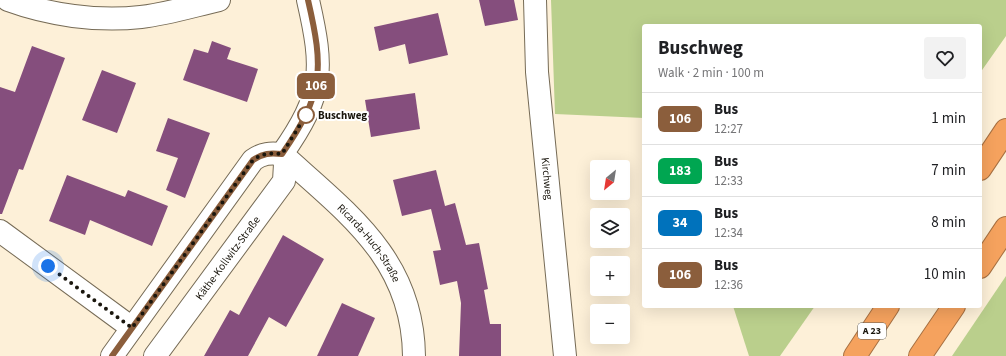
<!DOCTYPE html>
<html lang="en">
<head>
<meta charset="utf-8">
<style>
	:root { --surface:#fff; --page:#f2f2f2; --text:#202124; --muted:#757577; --line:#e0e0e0 }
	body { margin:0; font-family:"Source Sans 3",sans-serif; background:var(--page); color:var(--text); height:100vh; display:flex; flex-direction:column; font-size:15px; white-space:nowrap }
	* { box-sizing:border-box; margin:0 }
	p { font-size:13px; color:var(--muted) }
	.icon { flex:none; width:22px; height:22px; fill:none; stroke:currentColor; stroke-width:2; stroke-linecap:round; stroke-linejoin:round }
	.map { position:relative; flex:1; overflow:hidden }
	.details { position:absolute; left:642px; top:24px; width:340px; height:284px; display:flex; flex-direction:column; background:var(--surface); border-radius:4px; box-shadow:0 4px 16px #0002 }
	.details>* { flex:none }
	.badge { padding:0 8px; border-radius:6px; font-size:14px; line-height:26px }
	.needle { width:26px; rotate:210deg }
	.controls { position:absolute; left:590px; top:160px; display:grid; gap:8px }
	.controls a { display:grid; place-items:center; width:40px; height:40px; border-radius:4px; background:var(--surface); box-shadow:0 4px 16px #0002; font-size:20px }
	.you { position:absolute; width:20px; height:20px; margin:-10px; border:3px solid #fff; border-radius:50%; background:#1a73e8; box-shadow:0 0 0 6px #1a73e833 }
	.map>.badge { position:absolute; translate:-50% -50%; box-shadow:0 0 0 2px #fff }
	.round { display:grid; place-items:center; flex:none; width:42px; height:42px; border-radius:4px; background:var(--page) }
	.head { display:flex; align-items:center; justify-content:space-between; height:68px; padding:0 16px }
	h1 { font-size:19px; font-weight:700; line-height:30px }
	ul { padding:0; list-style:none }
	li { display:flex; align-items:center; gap:12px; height:52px; padding:0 16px; border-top:1px solid var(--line) }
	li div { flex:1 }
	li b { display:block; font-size:15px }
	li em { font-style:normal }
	li .badge { min-width:44px; font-weight:700; text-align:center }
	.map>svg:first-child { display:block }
	.green { fill:#bacf8c }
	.building { fill:#854e7d }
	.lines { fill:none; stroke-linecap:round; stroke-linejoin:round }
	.street-casing { stroke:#766b56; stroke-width:24 }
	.highway-casing { stroke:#a87142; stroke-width:24 }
	.street { stroke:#fff; stroke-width:22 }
	.highway { stroke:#f5a25e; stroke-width:22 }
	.line-casing { stroke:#fff; stroke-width:9 }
	.line { stroke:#8b5e3c; stroke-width:6 }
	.walk { stroke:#1a160d; stroke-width:4; stroke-dasharray:0 7.2 }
	.stop-dot { fill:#fff; stroke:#8b5e3c; stroke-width:2 }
	.labels { text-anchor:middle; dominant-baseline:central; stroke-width:4; stroke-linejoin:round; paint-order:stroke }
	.shield { fill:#fff; stroke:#5f5c56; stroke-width:1 }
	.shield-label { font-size:10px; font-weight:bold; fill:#1a160d }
	.stop-label { font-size:11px; font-weight:bold; fill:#1a160d; stroke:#fff; text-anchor:start }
	.street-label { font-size:11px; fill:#1a160d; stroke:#fff }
</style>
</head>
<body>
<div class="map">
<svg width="1006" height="356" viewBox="0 0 1006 356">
	<rect width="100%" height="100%" fill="#fdf0d8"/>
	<g class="green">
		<path d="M551,0h455v36l-26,37v-47h-336v92l-89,-4z"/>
		<path d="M1006,276v80h-54z"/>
		<path d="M733,306h82l-35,50h-31z"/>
	</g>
	<g class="building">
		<path d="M479,0h35l4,20 -33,6z"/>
		<path d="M438,13l10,42 -39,9 -4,-20 -26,7 -5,-24z"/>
		<path d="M212,41l19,7 -4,11 31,10 -11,33 -64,-22 11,-31 14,4z"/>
		<path d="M32,46l33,12 -42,112 -4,-1 -17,45h-2v-127l15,5z"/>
		<path d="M102,70l34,13 -19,50 -35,-13z"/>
		<path d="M415,93l5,36 -49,8 -6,-37z"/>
		<path d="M168,118l42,15 -25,65 -19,-8 12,-32 -22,-7z"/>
		<path d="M436,170l9,36 10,-3 11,42 13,-2 9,46 -4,1 6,34h11v32h-42l2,-53 -4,-22 -17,4 -7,-34 8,-1 -10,-41 -29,7 -9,-36z"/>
		<path d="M67,175l58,22 3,-7 40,16 -16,40 -62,-26 -5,15 -36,-14z"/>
		<path d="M283,235l41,24 -38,68 -17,-10 -21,39h-44l26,-46 9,5z"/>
		<path d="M342,303l33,15 -17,38h-41z"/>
	</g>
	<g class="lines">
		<g class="street-casing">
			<g id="street">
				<path d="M8,0c41,15 89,22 133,17 26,-3 52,-11 78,-17"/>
				<path id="s1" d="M535,0l2,72 28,284"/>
				<path id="s2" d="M282,154c65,59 131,105 132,202"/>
				<path d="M282,154c42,-60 42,-84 26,-154"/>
				<path d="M0,231l132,97"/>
				<path d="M112,356l141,-196c10,-7 17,-7 29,-6"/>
				<path id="s3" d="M155,356l129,-175 1,-17 -3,-10"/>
			</g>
		</g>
		<g class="highway-casing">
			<g id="highway">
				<path d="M980,169l26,-39"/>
				<path d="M980,267l26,-39"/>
				<path d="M855,356l33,-50"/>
				<path d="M920,356l34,-50"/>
			</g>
		</g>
		<use href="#street" class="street"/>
		<use href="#highway" class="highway"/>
	</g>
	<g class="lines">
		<g class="line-casing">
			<path id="line" d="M112,356l141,-196c10,-7 17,-7 29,-6 42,-60 42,-85 26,-154"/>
		</g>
		<use href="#line" class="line"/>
		<path class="walk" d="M48,266l84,62 121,-168c10,-7 17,-7 29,-6l24,-39"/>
	</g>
	<circle class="stop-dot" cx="306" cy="115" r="8"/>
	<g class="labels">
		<rect class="shield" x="858" y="323" width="28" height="16" rx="3"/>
		<g class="shield-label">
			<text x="872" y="331">A 23</text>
		</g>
		<g class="stop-label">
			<text x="318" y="115">Buschweg</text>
		</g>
		<g class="street-label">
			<text stroke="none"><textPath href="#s1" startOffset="179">Kirchweg</textPath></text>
			<text stroke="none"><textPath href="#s2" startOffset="125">Ricarda-Huch-Straße</textPath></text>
			<text stroke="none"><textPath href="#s3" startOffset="122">Käthe-Kollwitz-Straße</textPath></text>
		</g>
	</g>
</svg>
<div class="controls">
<a><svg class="needle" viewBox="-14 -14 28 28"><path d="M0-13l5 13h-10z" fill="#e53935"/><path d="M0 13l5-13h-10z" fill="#757577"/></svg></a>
<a><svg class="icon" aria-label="layers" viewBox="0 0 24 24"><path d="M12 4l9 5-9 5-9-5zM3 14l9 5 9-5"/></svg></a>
<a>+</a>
<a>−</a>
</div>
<div class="you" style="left:48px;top:266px"></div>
<b class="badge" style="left:316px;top:86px;background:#8b5e3c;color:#fff">106</b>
<section class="details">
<div class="head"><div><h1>Buschweg</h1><p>Walk · 2 min · 100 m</p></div><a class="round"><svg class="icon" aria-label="heart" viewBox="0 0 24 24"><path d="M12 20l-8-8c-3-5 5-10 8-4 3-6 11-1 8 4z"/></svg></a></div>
<ul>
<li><span class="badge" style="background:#8b5e3c;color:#fff">106</span><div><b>Bus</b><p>12:27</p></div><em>1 min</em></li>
<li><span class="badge" style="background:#00a651;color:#fff">183</span><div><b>Bus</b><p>12:33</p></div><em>7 min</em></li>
<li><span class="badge" style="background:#0072bc;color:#fff">34</span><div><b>Bus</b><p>12:34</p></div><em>8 min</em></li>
<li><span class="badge" style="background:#8b5e3c;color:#fff">106</span><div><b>Bus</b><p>12:36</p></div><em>10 min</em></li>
</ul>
</section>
</div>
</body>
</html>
